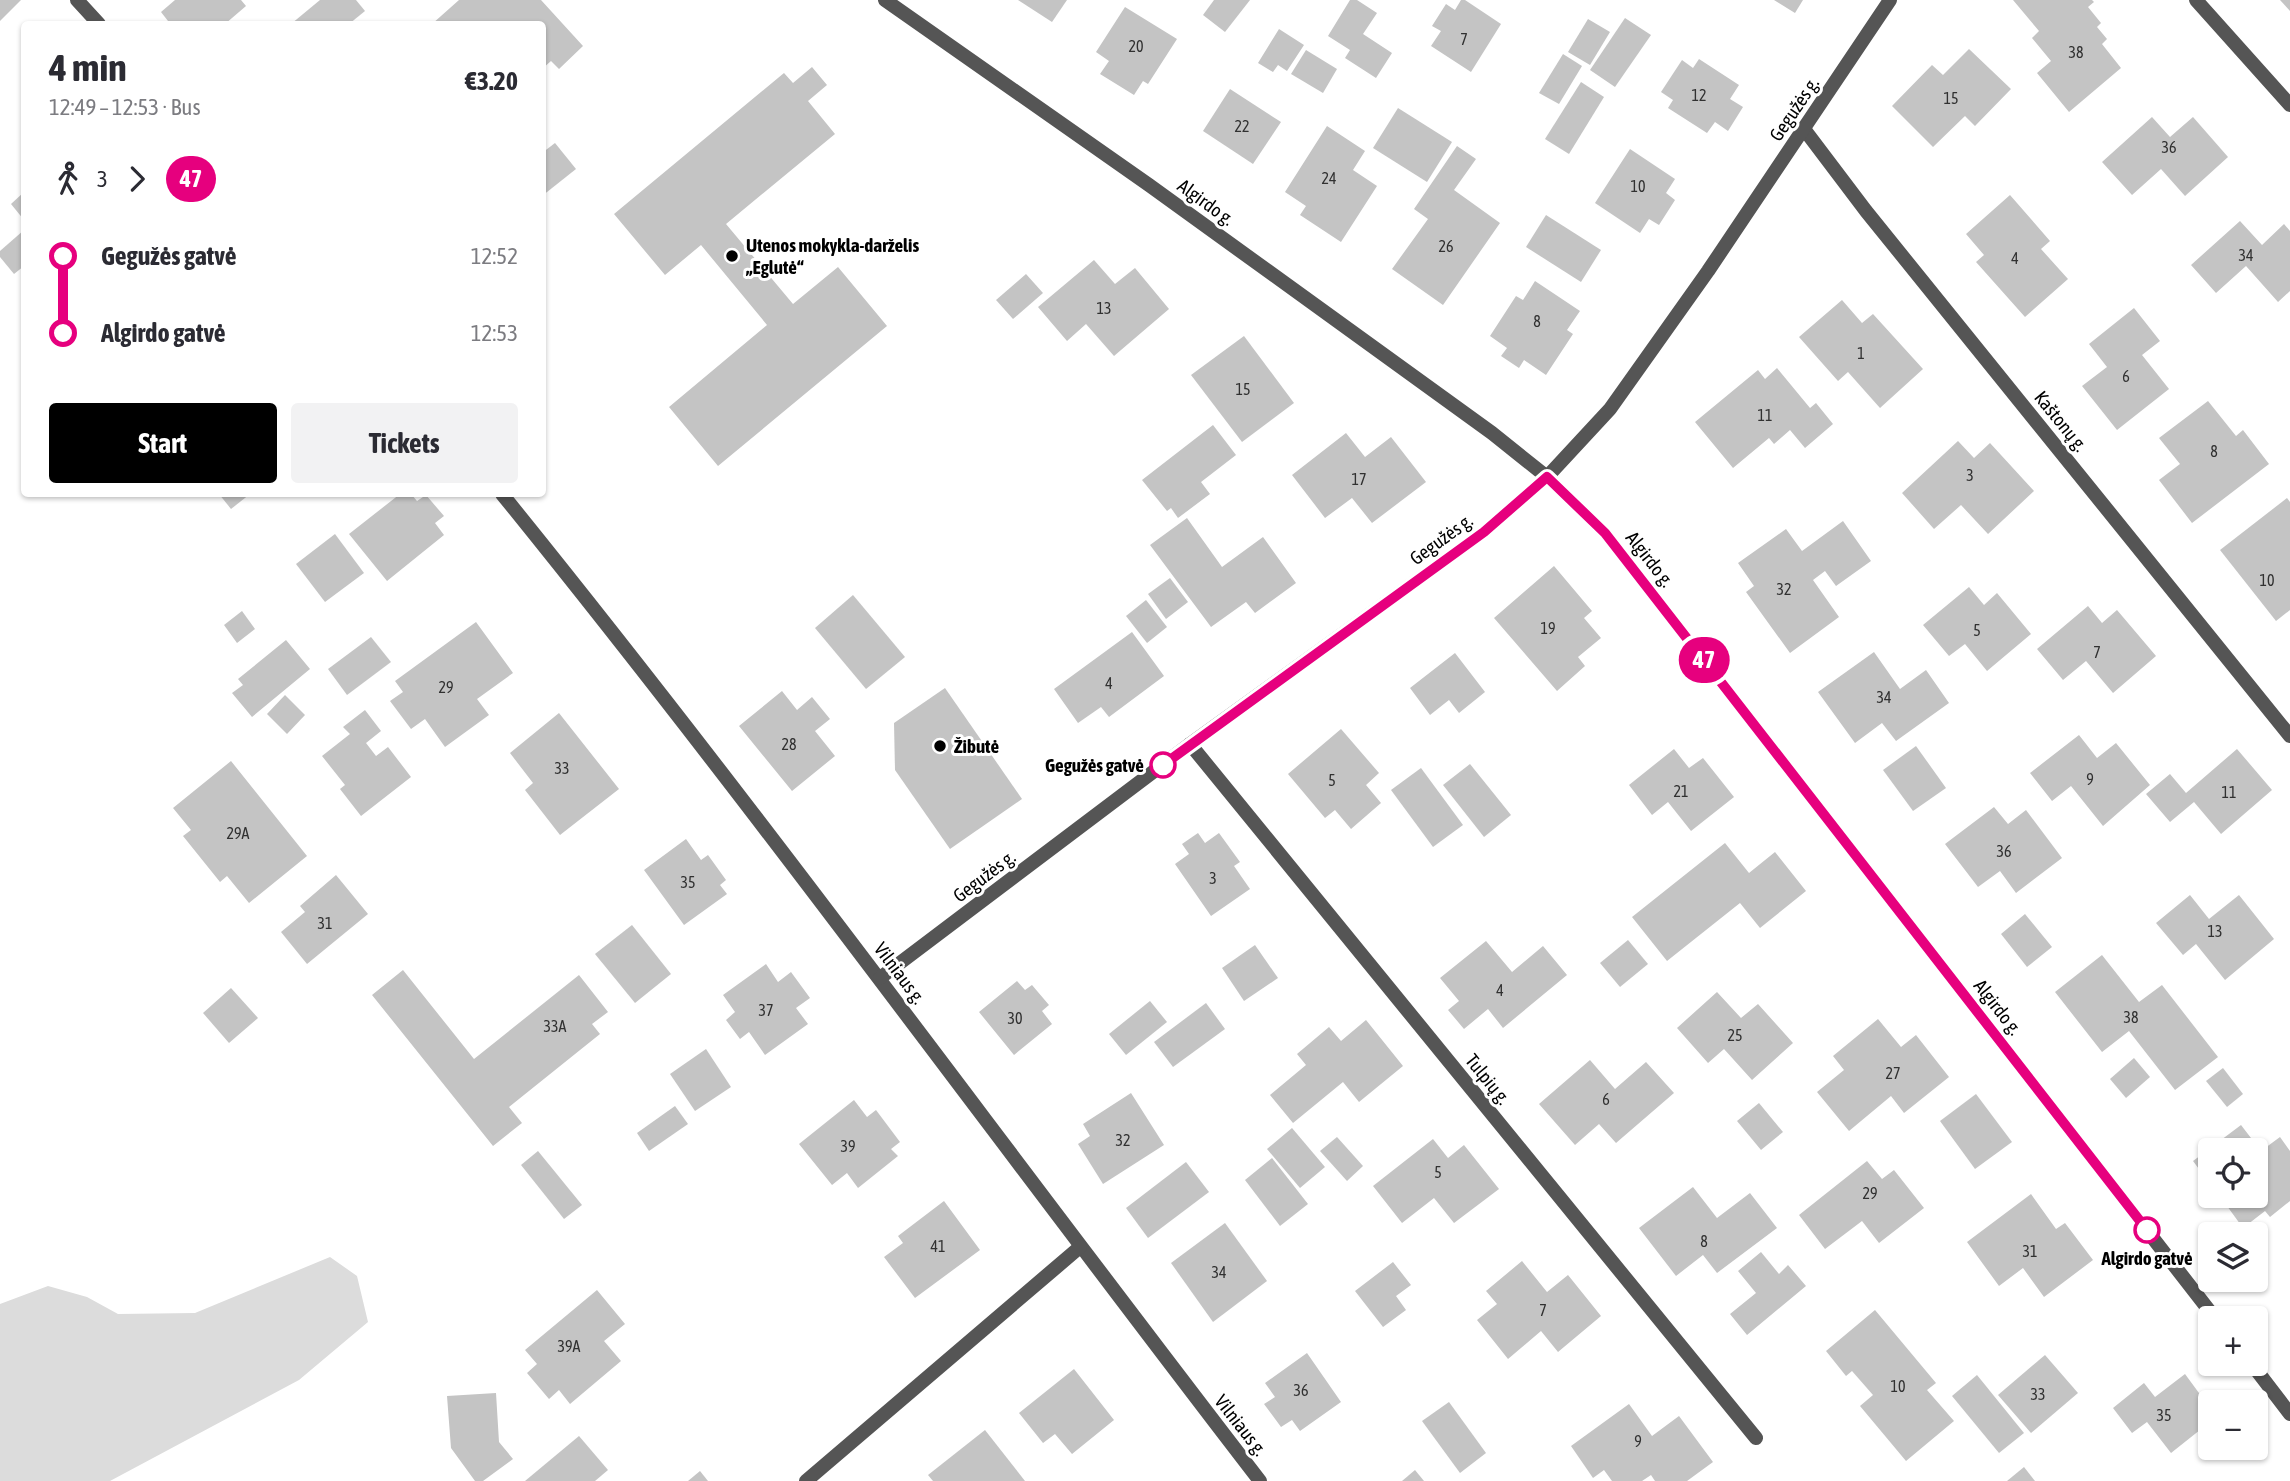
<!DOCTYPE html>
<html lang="en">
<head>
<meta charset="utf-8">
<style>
	:root { --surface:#fff; --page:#f2f2f3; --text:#2b2b33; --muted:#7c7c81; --accent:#000 }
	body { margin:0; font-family:"Asap Condensed",sans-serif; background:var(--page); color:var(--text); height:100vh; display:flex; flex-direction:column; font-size:26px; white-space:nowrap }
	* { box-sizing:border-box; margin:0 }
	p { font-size:23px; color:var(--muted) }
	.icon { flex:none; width:38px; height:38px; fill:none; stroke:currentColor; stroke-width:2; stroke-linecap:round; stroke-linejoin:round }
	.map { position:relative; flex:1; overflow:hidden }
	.details { position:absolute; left:21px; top:21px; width:525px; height:476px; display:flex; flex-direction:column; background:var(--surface); border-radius:7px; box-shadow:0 2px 5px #0004 }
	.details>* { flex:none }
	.badge { padding:0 14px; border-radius:23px; font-size:24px; line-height:46px }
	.controls { position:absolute; left:2198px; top:1138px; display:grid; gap:14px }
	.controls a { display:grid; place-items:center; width:70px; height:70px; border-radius:7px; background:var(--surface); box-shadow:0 2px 5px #0004; font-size:35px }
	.map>.badge { position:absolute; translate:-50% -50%; box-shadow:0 0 0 4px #fff }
	.legs { display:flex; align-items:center; gap:10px; height:77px; padding:0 28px; font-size:23px }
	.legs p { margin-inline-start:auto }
	.head { display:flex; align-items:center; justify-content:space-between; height:119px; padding:0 28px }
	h1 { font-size:38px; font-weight:700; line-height:52px }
	.button { display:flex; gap:14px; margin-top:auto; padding:14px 28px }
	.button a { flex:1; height:80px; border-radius:7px; background:var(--accent); color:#fff; font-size:28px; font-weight:700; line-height:80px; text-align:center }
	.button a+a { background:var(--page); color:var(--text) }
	ul { padding:0 28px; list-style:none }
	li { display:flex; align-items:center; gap:24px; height:77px; font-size:26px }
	li i { display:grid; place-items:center; width:10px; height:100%; margin:0 9px; background:currentColor }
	li i::after { content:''; width:18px; height:18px; margin:-9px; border:5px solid; border-radius:50%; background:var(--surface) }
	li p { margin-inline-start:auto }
	li:first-child i { background:linear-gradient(#0000 50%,currentColor 0) }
	li:last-child i { background:linear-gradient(currentColor 50%,#0000 0) }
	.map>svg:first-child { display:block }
	.green { fill:#dcdcdc }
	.building { fill:#c4c4c4 }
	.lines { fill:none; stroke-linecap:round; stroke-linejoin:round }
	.minor { stroke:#555; stroke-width:14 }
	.line-1-casing { stroke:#fff; stroke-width:16 }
	.line-1 { stroke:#e6007e; stroke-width:10 }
	.poi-dot { fill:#000; stroke:#fff; stroke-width:2.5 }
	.stop-1-dot { fill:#fff; stroke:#e6007e; stroke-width:3.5 }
	.labels { text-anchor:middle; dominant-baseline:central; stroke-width:6; stroke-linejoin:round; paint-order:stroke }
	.number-label { font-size:16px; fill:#313131 }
	.street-label { font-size:19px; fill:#000; stroke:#fff }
	.poi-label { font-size:19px; font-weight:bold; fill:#000; stroke:#fff; text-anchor:start }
	.stop-label { font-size:19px; font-weight:bold; fill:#000; stroke:#fff; text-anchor:end }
</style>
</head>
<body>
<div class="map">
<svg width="2290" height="1481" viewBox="0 0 2290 1481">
	<rect width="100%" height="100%" fill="#fff"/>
	<path class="green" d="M330,1257l27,19 11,46 -69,58 -189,101h-110v-177l48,-18 39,11 31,17 77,-1z"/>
	<g class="building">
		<path d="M0,0h21l-21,21z"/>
		<path d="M175,0h66l5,6 -21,18h-60l3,-3 -7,-9z"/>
		<path d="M320,0h36l9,11 -16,13h-58z"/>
		<path d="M459,0h82l42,46 -24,23 -8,-8 -9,8v-45h-110z"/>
		<path d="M1018,0h49l-15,22z"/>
		<path d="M1214,0h36l-25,32 -22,-17z"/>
		<path d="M1350,0h7l20,13 -14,21 29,19 -16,25 -31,-20 5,-8 -22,-14z"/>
		<path d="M1461,0h4l36,24 -30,48 -40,-26 10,-15 -9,-5 14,-22 9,6z"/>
		<path d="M1774,0h29l-8,13z"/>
		<path d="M2013,0h79l2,2 -6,5 13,16 -4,4 10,12 -5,5 19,24 -52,44 -32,-39 14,-12 -19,-23 7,-7z"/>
		<path d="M2280,0h10v11z"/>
		<path d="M1125,7l52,32 -29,45 -5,-3 -9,14 -34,-21 9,-13 -13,-9z"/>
		<path d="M1625,18l26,17 -36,52 -25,-17z"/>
		<path d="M1588,19l22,13 -20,33 -22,-13z"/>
		<path d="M1279,29l25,16 -17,26 -9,-6 -5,7 -15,-9z"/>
		<path d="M1969,49l42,40 -36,37 -10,-10 -32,31 -41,-41 40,-41 11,10z"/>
		<path d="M1306,50l31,19 -14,24 -32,-19z"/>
		<path d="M1563,54l19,12 -23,38 -20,-11z"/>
		<path d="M1699,59l40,26 -9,14 13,8 -15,24 -13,-9 -8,11 -39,-25 5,-8 -12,-8 21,-32 11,8z"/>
		<path d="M812,67l15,18 -19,16 27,33 -109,90 67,80 45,-37 49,59 -169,140 -49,-59 98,-82 -66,-80 -36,30 -51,-61 170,-141 9,10z"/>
		<path d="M1581,82l23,15 -35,57 -24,-15z"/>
		<path d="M1230,89l51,33 -28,42 -50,-33z"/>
		<path d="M1398,108l54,34 -25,40 -54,-34z"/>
		<path d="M2152,117l18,20 23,-20 35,40 -43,39 -24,-27 -29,26 -30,-33z"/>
		<path d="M1327,126l38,25 -12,19 24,16 -36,56 -41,-27 6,-9 -21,-14z"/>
		<path d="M555,143l21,26 -34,27v-43z"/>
		<path d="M1457,146l19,13 -22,31 46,33 -57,82 -51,-36 36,-50 -14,-10z"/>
		<path d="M1630,149l45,30 -9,14 9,7 -16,25 -10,-6 -9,14 -45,-30z"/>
		<path d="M24,192v28l-13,-16z"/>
		<path d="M2010,195l40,46 -9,8 27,30 -43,38 -49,-55 8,-7 -18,-21z"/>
		<path d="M1546,215l55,35 -20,32 -55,-35z"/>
		<path d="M2240,221l22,24 22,-21 6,7v60l-12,11 -32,-36 -30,27 -25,-28z"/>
		<path d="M24,230v36l-10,8 -14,-17v-6z"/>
		<path d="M1094,260l21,24 20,-16 34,41 -55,47 -28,-32 -19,17 -29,-34z"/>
		<path d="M1026,274l17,19 -30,26 -17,-19z"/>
		<path d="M1535,281l45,30 -13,19 6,4 -27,41 -22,-15 -5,8 -18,-12 6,-8 -17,-12 26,-40 7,4z"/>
		<path d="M1842,300l20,23 11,-9 50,55 -43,39 -32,-36 -10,9 -39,-44z"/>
		<path d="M2134,308l26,33 -18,14 27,34 -52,41 -35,-44 25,-19 -18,-23z"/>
		<path d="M1244,336l50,67 -52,39 -51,-67z"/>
		<path d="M1777,368l33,40 6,-5 17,21 -28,24 -15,-18 -16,14 -5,-6 -36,30 -38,-46 63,-52 7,9z"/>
		<path d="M2208,401l28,35 7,-6 26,34 -77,59 -33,-43 21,-16 -21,-26z"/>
		<path d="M1213,425l23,30 -35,27 9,12 -32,24 -7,-10 -4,3 -25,-31z"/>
		<path d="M1346,433l19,24 26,-20 35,45 -54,41 -20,-25 -27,20 -33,-43z"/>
		<path d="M1958,441l16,17 16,-15 44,48 -46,43 -27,-29 -27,24 -32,-36z"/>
		<path d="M219,494h31l-19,15z"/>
		<path d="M400,494h11l6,7 9,-6 18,21 -9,7 9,12 -57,46 -38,-47z"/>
		<path d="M2287,498l3,4v108l-14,11 -56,-71z"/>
		<path d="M1187,518l35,49 41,-30 33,46 -41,30 -9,-11 -35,25 -61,-82z"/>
		<path d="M1843,521l28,40 -35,25 -11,-15 -12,9 26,37 -49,36 -44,-61 8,-6 -16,-23 48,-34 16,22z"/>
		<path d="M335,534l29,39 -39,29 -29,-38z"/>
		<path d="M1554,566l38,45 -8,7 17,20 -23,19 7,9 -28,25 -63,-73z"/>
		<path d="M1170,578l18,24 -22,17 -18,-25z"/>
		<path d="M1969,587l15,18 13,-12 34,41 -44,37 -22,-27 -16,12 -26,-31z"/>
		<path d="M853,595l52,62 -39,32 -51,-61z"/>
		<path d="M1146,600l21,27 -20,16 -21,-27z"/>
		<path d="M2088,606l14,17 15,-13 39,46 -43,37 -27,-32 -23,19 -26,-31z"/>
		<path d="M242,611l13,18 -18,14 -13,-18z"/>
		<path d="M476,622l37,51 -36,26 12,16 -44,32 -20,-28 -14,10 -21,-28 13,-9 -8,-11z"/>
		<path d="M1132,632l32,44 -55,41 -8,-10 -23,16 -24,-34z"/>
		<path d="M371,637l20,25 -44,33 -19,-26z"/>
		<path d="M286,640l24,29 -58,48 -20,-24 11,-8 -5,-6z"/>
		<path d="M1874,652l26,37 26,-19 23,33 -53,38 -14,-18 -27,20 -37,-51z"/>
		<path d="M1455,653l30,39 -26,21 -10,-13 -19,15 -20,-27z"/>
		<path d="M945,688l77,111 -72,50 -55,-79 -1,-47z"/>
		<path d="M782,691l15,19 15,-13 18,22 -15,12 20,25 -43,35 -53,-65z"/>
		<path d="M285,695l20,20 -18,19 -20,-20z"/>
		<path d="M365,710l16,21 -15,12 10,13 12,-9 23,30 -50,39 -21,-27 5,-4 -23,-29 28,-22 -7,-7z"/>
		<path d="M559,713l60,76 -59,46 -35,-45 8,-7 -23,-30z"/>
		<path d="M1341,729l38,44 -13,12 15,18 -30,26 -16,-19 -10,8 -37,-44z"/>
		<path d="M2079,735l18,23 19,-15 34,42 -47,41 -32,-40 -19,15 -22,-28z"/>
		<path d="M1916,746l30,42 -33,23 -30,-41z"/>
		<path d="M1674,749l15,19 14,-10 31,39 -43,34 -23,-29 -16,13 -23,-30z"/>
		<path d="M2237,749l35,41 -51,44 -27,-32 -24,20 -24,-28 24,-20 16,19z"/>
		<path d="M231,761l76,95 -58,47 -22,-27 -7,6 -37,-46 8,-6 -18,-22z"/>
		<path d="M1470,764l41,51 -27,22 -41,-52z"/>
		<path d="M1421,768l42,57 -30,22 -42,-57z"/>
		<path d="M1994,807l14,17 18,-14 36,48 -46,35 -16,-22 -22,16 -33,-43z"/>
		<path d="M1198,833l7,10 14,-10 21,29 -6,4 16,23 -39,27 -36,-52 14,-10 -7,-10z"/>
		<path d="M686,839l15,21 7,-5 18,25 -6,5 7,9 -43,31 -40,-55z"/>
		<path d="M1725,843l24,30 26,-21 31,39 -46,37 -20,-25 -73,58 -35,-44z"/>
		<path d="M336,875l32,39 -61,50 -26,-32 24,-20 -5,-6z"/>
		<path d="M2190,895l19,24 30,-24 35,44 -49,41 -29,-36 -13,11 -27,-32z"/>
		<path d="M2025,914l27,33 -25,20 -26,-33z"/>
		<path d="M632,925l39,49 -36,29 -40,-49z"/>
		<path d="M1628,940l20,24 -28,23 -20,-24z"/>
		<path d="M1486,941l26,31 31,-26 24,29 -64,53 -15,-19 -24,20 -16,-19 11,-9 -19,-23z"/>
		<path d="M1255,945l23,33 -34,23 -22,-33z"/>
		<path d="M2102,955l37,47 23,-17 56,72 -43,33 -46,-59 -27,21 -47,-60z"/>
		<path d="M766,964l12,18 13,-10 19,26 -14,10 12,16 -43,31 -16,-23 -9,7 -14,-19 9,-8 -12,-17z"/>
		<path d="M403,970l71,89 105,-84 29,37 -16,12 8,10 -91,73 13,16 -29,23 -121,-151z"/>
		<path d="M1017,981l8,9 7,-5 17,20 -7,6 10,13 -38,31 -35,-43z"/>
		<path d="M231,988l27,30 -29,25 -26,-30z"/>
		<path d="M1717,992l24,26 17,-14 35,39 -41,37 -28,-31 -16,14 -31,-35z"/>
		<path d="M1150,1001l17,21 -41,33 -17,-21z"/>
		<path d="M1206,1003l19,26 -52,38 -19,-25z"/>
		<path d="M1878,1019l23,28 15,-12 33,42 -45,36 -13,-17 -42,35 -32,-39 27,-22 -11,-14z"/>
		<path d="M1366,1020l37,46 -44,36 -16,-20 -50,41 -23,-28 36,-30 -9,-11 32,-27 12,14z"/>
		<path d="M706,1049l25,38 -36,24 -25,-37z"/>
		<path d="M2134,1058l16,19 -24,21 -16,-19z"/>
		<path d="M1590,1060l25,29 31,-27 28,31 -58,50 -17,-19 -24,21 -36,-41z"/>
		<path d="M2223,1068l20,26 -16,13 -21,-26z"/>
		<path d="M1131,1093l33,52 -61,39 -25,-40 12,-8 -7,-12z"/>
		<path d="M1976,1094l36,48 -37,27 -35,-48z"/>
		<path d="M854,1100l13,17 9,-7 24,32 -9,7 7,7 -40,32 -11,-15 -15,12 -33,-41z"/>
		<path d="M1759,1103l24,29 -22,18 -24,-29z"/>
		<path d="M675,1106l13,18 -39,27 -12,-18z"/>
		<path d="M2241,1125l20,26 19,-14 10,14v50l-20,16 -5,-6 -22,17 -24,-33h37v-45h-46v34l-17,-23z"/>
		<path d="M1292,1128l33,39 -25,21 -33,-39z"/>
		<path d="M1337,1137l26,29 -16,15 -27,-30z"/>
		<path d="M1433,1139l15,19 16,-13 35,44 -45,34 -20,-25 -32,25 -29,-37z"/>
		<path d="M538,1151l44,54 -18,14 -43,-54z"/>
		<path d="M1272,1158l36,46 -28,22 -35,-46z"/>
		<path d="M1867,1161l15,18 12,-9 30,38 -45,35 -17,-22 -37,28 -26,-34z"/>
		<path d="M1186,1162l23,30 -61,46 -22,-30z"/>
		<path d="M1693,1187l24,31 33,-25 27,35 -60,45 -14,-18 -27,21 -37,-48z"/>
		<path d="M2031,1194l25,35 9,-6 28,37 -49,37 -21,-29 -24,18 -32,-44z"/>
		<path d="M944,1201l36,49 -65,48 -31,-41 19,-14 -5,-7z"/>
		<path d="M1225,1223l42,58 -54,41 -42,-59z"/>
		<path d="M1761,1252l18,22 9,-9 18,21 -59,49 -17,-21 26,-21 -18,-22z"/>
		<path d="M1522,1261l25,31 21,-17 33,41 -43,36 -17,-21 -33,28 -31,-39 20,-16 -11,-13z"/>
		<path d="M1393,1262l18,23 -15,11 10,14 -23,17 -28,-36z"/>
		<path d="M597,1290l28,34 -21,17 17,20 -51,43 -11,-14 -10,9 -22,-26 10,-9 -12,-14z"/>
		<path d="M1875,1310l61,73 -9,7 27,31 -48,40 -46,-55 13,-11 -21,-24 -6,5 -20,-25z"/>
		<path d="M1307,1353l34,49 -41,29 -8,-11 -11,7 -17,-23 11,-7 -10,-14z"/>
		<path d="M2045,1355l33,38 -47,40 -33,-38z"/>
		<path d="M1074,1369l40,51 -42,34 -17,-20 -12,9 -24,-30z"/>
		<path d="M2185,1374l25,34v14l-39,31 -24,-31 -15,11 -19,-25 31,-25 11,14z"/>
		<path d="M1977,1375l47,58 -25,20 -47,-57z"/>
		<path d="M496,1393l3,49 14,17 -30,22h-8l-24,-33 -4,-52z"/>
		<path d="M1449,1402l37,51 -26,20 -38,-52z"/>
		<path d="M1629,1404l23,32 27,-20 34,46 -26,19h-32l-4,-6 -9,6h-30l-8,-11 -11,8 -22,-32z"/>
		<path d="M985,1430l40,51h-92l-5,-6z"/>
		<path d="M579,1436l29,34 -13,11h-70z"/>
		<path d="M2024,1467l11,14h-28z"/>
		<path d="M1415,1470l9,11h-22z"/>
		<path d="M700,1471l8,10h-20z"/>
	</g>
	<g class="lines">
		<g class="minor">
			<path d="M77,0l22,24"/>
			<path d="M885,0l264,185 343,248 55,44 58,56 610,785"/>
			<path d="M2196,0l94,105"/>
			<path d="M1804,129l62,82 424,525"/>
			<path d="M502,494c261,322 504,658 758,987"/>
			<path d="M1190,744l566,694"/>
			<path d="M880,978l310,-234 294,-212 63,-55 63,-68 98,-138 182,-271"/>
			<path d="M2251,1363l39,51"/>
			<path d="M806,1481l274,-234"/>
		</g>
	</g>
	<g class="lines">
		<g class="line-1-casing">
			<path id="line-1" d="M1163,765l321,-233 63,-55 58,56 542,697"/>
		</g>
		<use href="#line-1" class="line-1"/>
	</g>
	<g class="poi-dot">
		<circle cx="732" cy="256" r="7"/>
		<circle cx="940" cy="746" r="7"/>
	</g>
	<g class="stop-1-dot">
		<circle cx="1163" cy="765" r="12"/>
		<circle cx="2147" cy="1230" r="12"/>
	</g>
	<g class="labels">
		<g class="number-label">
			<text x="1464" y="39">7</text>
			<text x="1136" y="46">20</text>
			<text x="2076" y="52">38</text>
			<text x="1699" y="95">12</text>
			<text x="1951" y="98">15</text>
			<text x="1242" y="126">22</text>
			<text x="2169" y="147">36</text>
			<text x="1329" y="178">24</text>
			<text x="1638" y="186">10</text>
			<text x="1446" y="246">26</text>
			<text x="2246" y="255">34</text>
			<text x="2015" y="258">4</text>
			<text x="1104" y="308">13</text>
			<text x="1537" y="321">8</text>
			<text x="1861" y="353">1</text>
			<text x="2126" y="376">6</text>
			<text x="1243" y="389">15</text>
			<text x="1765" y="415">11</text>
			<text x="2214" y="451">8</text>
			<text x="1970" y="475">3</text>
			<text x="1359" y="479">17</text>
			<text x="2267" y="580">10</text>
			<text x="1784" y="589">32</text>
			<text x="1548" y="628">19</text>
			<text x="1977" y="630">5</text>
			<text x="2097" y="652">7</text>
			<text x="1109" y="683">4</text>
			<text x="446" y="687">29</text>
			<text x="1884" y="697">34</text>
			<text x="789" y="744">28</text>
			<text x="562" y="768">33</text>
			<text x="2090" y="779">9</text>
			<text x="1332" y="780">5</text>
			<text x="1681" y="791">21</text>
			<text x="2229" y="792">11</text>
			<text x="238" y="833">29A</text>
			<text x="2004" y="851">36</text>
			<text x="1213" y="878">3</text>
			<text x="688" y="882">35</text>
			<text x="325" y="923">31</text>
			<text x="2215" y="931">13</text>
			<text x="1500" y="990">4</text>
			<text x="766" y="1010">37</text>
			<text x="2131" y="1017">38</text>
			<text x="1015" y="1018">30</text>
			<text x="555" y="1026">33A</text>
			<text x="1735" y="1035">25</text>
			<text x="1893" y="1073">27</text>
			<text x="1606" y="1099">6</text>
			<text x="1123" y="1140">32</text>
			<text x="848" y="1146">39</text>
			<text x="1438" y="1172">5</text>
			<text x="1870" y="1193">29</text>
			<text x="1704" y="1241">8</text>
			<text x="938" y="1246">41</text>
			<text x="2030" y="1251">31</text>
			<text x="1219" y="1272">34</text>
			<text x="1543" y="1310">7</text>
			<text x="569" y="1346">39A</text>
			<text x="1898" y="1386">10</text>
			<text x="1301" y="1390">36</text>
			<text x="2038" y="1394">33</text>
			<text x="2164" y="1415">35</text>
			<text x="1638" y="1441">9</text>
		</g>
		<g class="street-label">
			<text transform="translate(1794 109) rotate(-56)">Gegužės g.</text>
			<text transform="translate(1206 202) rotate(36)">Algirdo g.</text>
			<text transform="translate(2061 421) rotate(51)">Kaštonų g.</text>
			<text transform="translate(1441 539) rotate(-36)">Gegužės g.</text>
			<text transform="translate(1650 559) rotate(52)">Algirdo g.</text>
			<text transform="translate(984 876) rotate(-37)">Gegužės g.</text>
			<text transform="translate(900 973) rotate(53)">Vilniaus g.</text>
			<text transform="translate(1998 1007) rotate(52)">Algirdo g.</text>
			<text transform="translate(1488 1079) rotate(51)">Tulpių g.</text>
			<text transform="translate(1241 1425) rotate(52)">Vilniaus g.</text>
		</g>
		<g class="poi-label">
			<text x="746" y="245">Utenos mokykla-darželis<tspan x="746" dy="22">„Eglutė“</tspan></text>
			<text x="954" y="746">Žibutė</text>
		</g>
		<g class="stop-label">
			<text x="1144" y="765">Gegužės gatvė</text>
			<text x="2147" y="1258" text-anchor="middle">Algirdo gatvė</text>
		</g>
	</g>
</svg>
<div class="controls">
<a><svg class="icon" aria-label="locate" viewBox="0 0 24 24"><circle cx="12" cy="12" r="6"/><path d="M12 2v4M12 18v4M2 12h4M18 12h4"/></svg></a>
<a><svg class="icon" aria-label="layers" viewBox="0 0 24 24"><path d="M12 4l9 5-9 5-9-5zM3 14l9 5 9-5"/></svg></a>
<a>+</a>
<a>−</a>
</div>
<b class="badge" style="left:1704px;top:660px;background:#e6007e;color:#fff">47</b>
<section class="details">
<div class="head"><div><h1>4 min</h1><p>12:49 – 12:53 · Bus</p></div><b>€3.20</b></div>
<div class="legs"><svg class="icon" aria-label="walk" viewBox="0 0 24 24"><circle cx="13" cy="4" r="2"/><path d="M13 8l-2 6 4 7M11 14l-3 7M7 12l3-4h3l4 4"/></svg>3<svg class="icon" aria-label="forward" viewBox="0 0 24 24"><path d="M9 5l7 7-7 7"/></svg><b class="badge" style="background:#e6007e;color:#fff">47</b></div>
<ul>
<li><i style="color:#e6007e"></i><b>Gegužės gatvė</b><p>12:52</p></li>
<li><i style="color:#e6007e"></i><b>Algirdo gatvė</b><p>12:53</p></li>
</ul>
<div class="button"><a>Start</a><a>Tickets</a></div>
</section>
</div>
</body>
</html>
